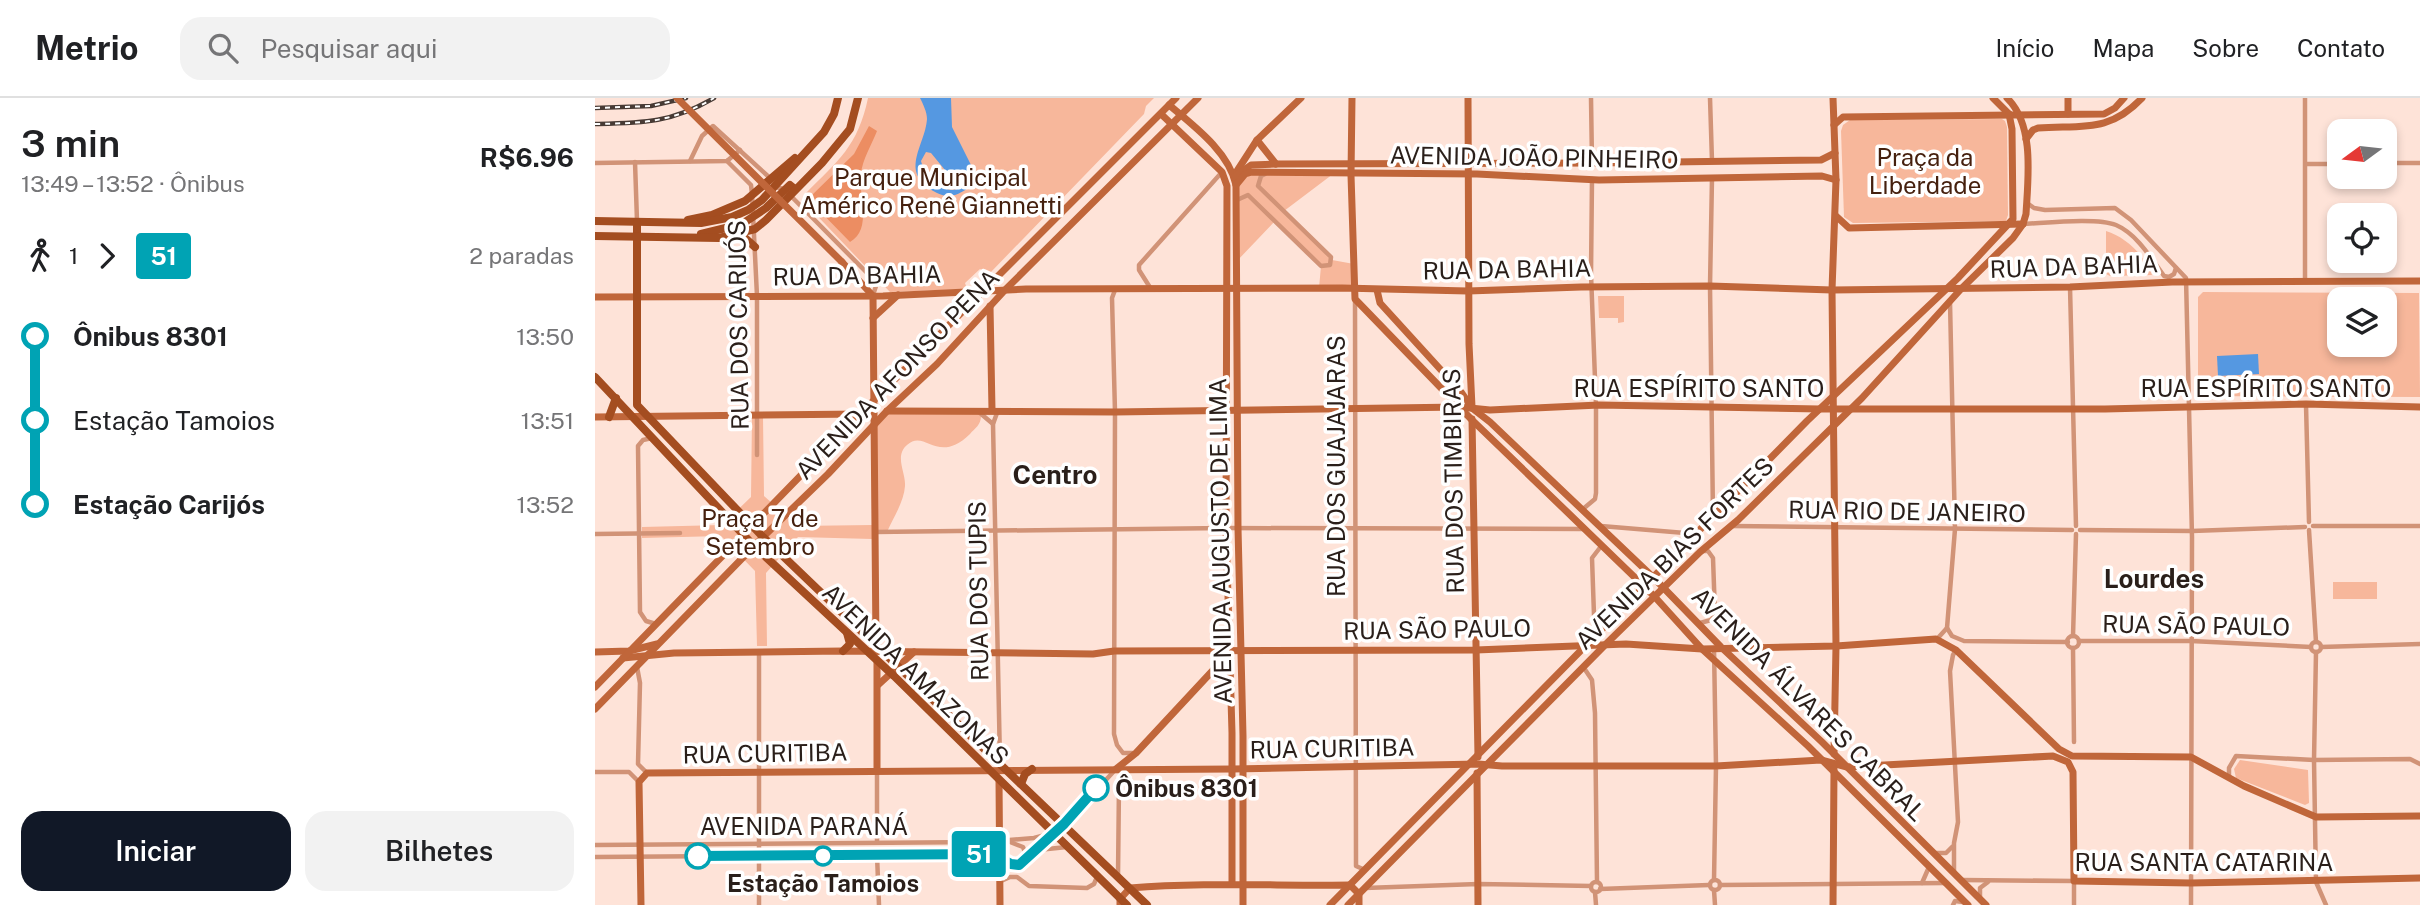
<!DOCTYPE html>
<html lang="pt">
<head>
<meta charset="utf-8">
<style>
	:root { --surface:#fff; --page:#f2f2f2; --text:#202124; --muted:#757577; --line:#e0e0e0; --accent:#111827 }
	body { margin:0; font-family:"Public Sans",sans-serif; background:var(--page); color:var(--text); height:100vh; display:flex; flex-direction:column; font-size:26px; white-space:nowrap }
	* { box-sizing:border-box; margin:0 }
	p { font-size:23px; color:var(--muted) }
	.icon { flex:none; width:38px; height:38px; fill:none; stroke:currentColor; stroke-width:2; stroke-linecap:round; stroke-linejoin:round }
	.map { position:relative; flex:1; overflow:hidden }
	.drawer { display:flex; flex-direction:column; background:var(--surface); width:595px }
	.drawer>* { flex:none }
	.badge { padding:0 14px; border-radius:5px; font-size:24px; line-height:46px }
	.needle { width:46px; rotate:255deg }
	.tools { position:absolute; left:1732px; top:21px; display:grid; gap:14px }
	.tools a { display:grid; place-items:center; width:70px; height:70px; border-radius:14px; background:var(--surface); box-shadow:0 4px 10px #0003; font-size:35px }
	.map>.badge { position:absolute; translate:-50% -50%; box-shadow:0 0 0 4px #fff }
	.legs { display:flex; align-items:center; gap:10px; height:77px; padding:0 21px; font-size:23px }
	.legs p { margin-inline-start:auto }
	.headline { display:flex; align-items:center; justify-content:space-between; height:119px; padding:0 21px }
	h1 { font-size:38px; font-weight:600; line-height:52px }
	.button { display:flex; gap:14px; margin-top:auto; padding:14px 21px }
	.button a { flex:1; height:80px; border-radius:21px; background:var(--accent); color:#fff; font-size:28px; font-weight:600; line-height:80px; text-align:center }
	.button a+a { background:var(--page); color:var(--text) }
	ul { padding:0 21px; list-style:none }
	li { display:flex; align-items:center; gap:24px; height:84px; font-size:26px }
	li i { display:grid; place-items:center; width:10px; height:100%; margin:0 9px; background:currentColor }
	li i::after { content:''; width:18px; height:18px; margin:-9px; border:5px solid; border-radius:50%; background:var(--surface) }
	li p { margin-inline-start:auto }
	li:first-child i { background:linear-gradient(#0000 50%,currentColor 0) }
	li:last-child i { background:linear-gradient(currentColor 50%,#0000 0) }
	header { display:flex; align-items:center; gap:42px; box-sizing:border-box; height:98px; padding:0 35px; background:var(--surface); border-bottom:2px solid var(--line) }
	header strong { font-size:33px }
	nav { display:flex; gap:38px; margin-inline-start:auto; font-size:24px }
	.search { width:490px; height:63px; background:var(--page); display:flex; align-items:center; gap:18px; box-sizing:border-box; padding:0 24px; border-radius:21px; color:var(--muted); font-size:26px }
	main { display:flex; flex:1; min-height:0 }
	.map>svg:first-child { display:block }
	.green { fill:#f7b79b; fill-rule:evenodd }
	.forest { fill:#ec8d62 }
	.water { fill:#5598e1; fill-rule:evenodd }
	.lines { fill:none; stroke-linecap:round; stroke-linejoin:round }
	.street { stroke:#d19377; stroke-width:4.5 }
	.secondary { stroke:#c0663a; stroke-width:7 }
	.primary { stroke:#a44d20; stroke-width:8 }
	.rail-casing { stroke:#473a34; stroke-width:4.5 }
	.rail { stroke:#fff; stroke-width:2; stroke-dasharray:5; stroke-linecap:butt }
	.secondary-bridge { stroke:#c0663a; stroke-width:7 }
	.line-1-casing { stroke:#fff; stroke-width:16 }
	.line-1 { stroke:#00a3b4; stroke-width:10 }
	.stop-1-dot { fill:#fff; stroke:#00a3b4; stroke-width:3.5 }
	.labels { text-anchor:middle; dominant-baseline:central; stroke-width:7; stroke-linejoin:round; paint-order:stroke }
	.street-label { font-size:24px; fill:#2a1f1a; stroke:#fff }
	.park-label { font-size:24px; fill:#45200e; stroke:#fff }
	.stop-label { font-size:24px; font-weight:bold; fill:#2a1f1a; stroke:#fff; text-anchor:start }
	.neighbourhood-label { font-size:26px; font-weight:bold; fill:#2a1f1a; stroke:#fff }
</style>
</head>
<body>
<header>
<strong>Metrio</strong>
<div class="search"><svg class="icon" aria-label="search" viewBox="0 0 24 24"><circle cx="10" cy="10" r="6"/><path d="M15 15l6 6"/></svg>Pesquisar aqui</div>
<nav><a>Início</a><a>Mapa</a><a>Sobre</a><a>Contato</a></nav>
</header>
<main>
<section class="drawer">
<div class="headline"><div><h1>3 min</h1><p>13:49 – 13:52 · Ônibus</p></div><b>R$6.96</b></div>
<div class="legs"><svg class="icon" aria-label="walk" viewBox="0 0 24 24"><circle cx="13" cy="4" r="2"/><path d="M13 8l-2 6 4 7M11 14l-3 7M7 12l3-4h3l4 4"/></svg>1<svg class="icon" aria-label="forward" viewBox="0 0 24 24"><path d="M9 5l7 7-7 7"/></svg><b class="badge" style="background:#00a3b4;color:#fff">51</b><p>2 paradas</p></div>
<ul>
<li><i style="color:#00a3b4"></i><b>Ônibus 8301</b><p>13:50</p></li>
<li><i style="color:#00a3b4"></i><span>Estação Tamoios</span><p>13:51</p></li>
<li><i style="color:#00a3b4"></i><b>Estação Carijós</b><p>13:52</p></li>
</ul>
<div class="button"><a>Iniciar</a><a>Bilhetes</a></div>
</section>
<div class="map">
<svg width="1825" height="807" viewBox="0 0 1825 807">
	<rect width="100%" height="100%" fill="#fee3d8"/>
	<g class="green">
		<path d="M273,0h286l-8,8 -2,8 -155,160 -9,-5 -15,14 2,6 -77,3 -86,-90 1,-8c33,-33 53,-48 63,-96z"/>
		<path d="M1407,21l3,2 2,6 1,88 -2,6 -153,2 -9,-6 -3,-86 2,-6 7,-5z"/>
		<path d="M650,76h88l-49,37 48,49 22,4 1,24h-36l2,-22 -46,-45 -39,41v-77z"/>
		<path d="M1511,133c20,6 39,25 46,44l-42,1 -4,-2z"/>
		<path d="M1608,194l216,1 1,104 -222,-1v-99zM1745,201h45v46h-45z"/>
		<path d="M1003,198h26v26l-6,1v-5h-19z"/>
		<path d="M290,315h94l2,3c0,9 -6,12 -11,18 -33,32 -45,-6 -63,11 -13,11 -1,28 -2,41 -1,16 -12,32 -18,46h-12v-107z"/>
		<path d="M157,319h11l1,79 34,30 74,-1v14l-74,-2 -32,36 1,73h-10l-2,-75 -34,-35 -79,2v-11l80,-2 29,-28z"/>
		<rect x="1738" y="484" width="44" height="17"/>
		<path d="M1645,662l68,10 1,33 -4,2 -69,-27 -2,-9z"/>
	</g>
	<path class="forest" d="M274,28l8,5c-5,13 -15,29 -16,43 -3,22 12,55 -11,68l-39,-40v-6l43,-42z"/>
	<g class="water">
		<path d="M325,0h31l1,29 19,38 -3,23c-10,7 -19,11 -31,5 -40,-20 -12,-46 -10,-74 0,-7 -4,-15 -7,-21zM331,54l5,1 14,17 14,9 1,9c-17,8 -35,-12 -39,-27z"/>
		<path d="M1663,256l1,20 -41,2 -1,-20z"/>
	</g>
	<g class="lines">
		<g class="street">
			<path d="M996,0l1,64"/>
			<path d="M1115,0l2,63"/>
			<path d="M95,63l12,-25 11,-10 57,52"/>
			<path d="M132,63l24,24 1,9 5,102v159"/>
			<path d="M40,64l2,59"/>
			<path d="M0,65l132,-2 13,-11"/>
			<path d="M1790,65h35"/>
			<path d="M1712,66h33"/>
			<path d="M1117,80l-2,108 3,231"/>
			<path d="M180,89l9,2 93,94 -4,12"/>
			<path d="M642,102l11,-5 73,71 9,-1 1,-8 -73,-71 3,-10 4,-2"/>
			<path d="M1432,105l7,5 11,2 70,-2 16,12 55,58 6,259 -1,368"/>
			<path d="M1428,126c22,-1 74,-7 93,1 21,9 35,33 48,51l5,1 5,-3 2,-6"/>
			<path d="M1710,183v-183"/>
			<path d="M1475,189l6,239"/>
			<path d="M556,191l-12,-19v-5l83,-93"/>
			<path d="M520,192l-3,8 3,114 -1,322 3,11 6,8h12"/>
			<path d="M760,202l1,566 9,4"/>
			<path d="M1711,307l3,117"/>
			<path d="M385,315l13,11"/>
			<path d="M402,315l-4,11 7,338"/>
			<path d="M57,340l-9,2 -5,6 2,166 6,9 10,3"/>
			<path d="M988,411l12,-10 1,-6v-88l-5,-131 1,-95"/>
			<path d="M1006,428l96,8"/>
			<path d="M1136,428l341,4"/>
			<path d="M1718,428h107"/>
			<path d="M1485,432l112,1 113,-4"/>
			<path d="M1714,432l7,112"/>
			<path d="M280,434l351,-4 358,1"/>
			<path d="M0,436l85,-1"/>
			<path d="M1007,447l-10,13 2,57 5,6 9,2"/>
			<path d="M1105,525l11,-3 4,-6 -2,-56 -5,-7h-5"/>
			<path d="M1352,530l5,8 12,5 104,1"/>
			<path d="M1478,538l3,-102"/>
			<circle cx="1478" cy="544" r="6"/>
			<path d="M1342,541l10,-11 8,-99 -5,-227"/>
			<path d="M1484,543h112l120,6"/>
			<circle cx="1721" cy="549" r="5"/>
			<path d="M1726,549l99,-3"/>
			<path d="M1478,550l1,94"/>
			<path d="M1721,554l-2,108 2,122 10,23"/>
			<path d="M164,555v252"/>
			<path d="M42,569l3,16 -2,81 9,9"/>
			<path d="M989,570l8,12 3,33 2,169"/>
			<path d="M282,673v71"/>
			<path d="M0,674h34l10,10"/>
			<path d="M1634,679v-9l7,-12 78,4 96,-1 10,5"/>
			<path d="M415,744l13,5 3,8 -2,6"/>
			<path d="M0,747l390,-3 49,-4 19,-5"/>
			<path d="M443,752l29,-3"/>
			<path d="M1341,755h10l6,-6"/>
			<path d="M282,757l2,50"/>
			<path d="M0,759l398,-3 18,10 8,1 52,-47 44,-48"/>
			<path d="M1359,774v-29l4,-21 -8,-151 3,-16 3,-5"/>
			<path d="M523,778l1,-92 7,-14"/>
			<circle cx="1120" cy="787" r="5"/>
			<path d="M1119,782l2,-114 -2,-118"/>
			<path d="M1367,782l112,1v24"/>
			<path d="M406,783l9,-4h7l12,9 58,2 7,-4 3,-7"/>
			<circle cx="1001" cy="789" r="5"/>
			<path d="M1327,785l7,-16"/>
			<path d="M1125,787l225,-2"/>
			<path d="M770,790l113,-4 113,2"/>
			<path d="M1005,791l109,-4"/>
			<path d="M1119,792l1,15"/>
			<path d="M1000,794l1,13"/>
			<path d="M1385,799v-9l8,-6"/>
			<path d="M1358,807l2,-4 8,1"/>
		</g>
		<g class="secondary">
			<path d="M757,0l-1,77 4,124 117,121 182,176 48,53 106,97 160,159"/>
			<path d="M873,0l1,246 3,63"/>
			<path d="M1238,0l3,82 -4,110 4,356 -2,108"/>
			<path d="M1398,0l16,16"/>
			<path d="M1473,0v16"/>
			<path d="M574,7c25,21 60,47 67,80l2,343 5,208v169"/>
			<path d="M566,16l61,58 5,14 -1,342 6,205v150"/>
			<path d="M1239,27l9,-8 261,-3 11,-6 9,-10"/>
			<path d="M1431,41l7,-9 5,-2c45,-3 71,5 104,-30"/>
			<path d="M662,42l19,24"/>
			<path d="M642,73l20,-31 44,-42"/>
			<path d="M639,79l17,-12 25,-1 322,-1 223,-3 14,-7"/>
			<path d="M641,87l9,-11 7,-2 225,2 122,6 223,-4 14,4"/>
			<path d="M1241,118l13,12 174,-4"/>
			<path d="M247,164l31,34"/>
			<path d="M782,192l3,13 81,89 11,16 18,14 164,156 67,69 101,95 164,163"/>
			<path d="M278,198l3,349"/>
			<path d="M0,199l288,-1 143,-7 316,-1 126,3 113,-4 129,-1 122,4 238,-3 102,-5 248,-1"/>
			<path d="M395,208l2,104"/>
			<path d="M278,220l25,-23"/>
			<path d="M292,313l228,1 345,-5 30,3 109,-5 221,4h285l201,-5 114,3"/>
			<path d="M0,319l266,-3"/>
			<path d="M877,321l6,338"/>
			<path d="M0,554l34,-1 28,-7"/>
			<path d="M28,560l51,-5 169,-2 250,3 21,-3 362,-1 150,-6 76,5 134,-3 100,-7 20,11 103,99 13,7 119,1 53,29 72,31 104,-1"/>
			<path d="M283,587l36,-33"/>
			<path d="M0,589l285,-293 296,-296"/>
			<path d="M0,611l168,-172 65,-63 59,-63 50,-47 68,-74 193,-192"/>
			<path d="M521,671l20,-16 94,-101"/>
			<path d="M282,673v-110"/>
			<path d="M882,675l1,132"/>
			<path d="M404,682l1,125"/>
			<path d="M46,807l-2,-123 8,-9 586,-4 245,-5 24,2h214l105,-6 26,7 206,-11 15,6 5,10 1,109 117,2 229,-5"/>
			<path d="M525,807v-6l10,-11c74,-6 147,-2 220,-3l9,9v11"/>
			<path d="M735,807l477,-484 151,-143 55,-59 -1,-90 -3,-15"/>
			<path d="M753,807l257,-260 95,-93 38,-32 124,-122 99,-109 52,-51 10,-14 3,-10c2,-36 9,-89 -19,-116"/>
			<path d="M1238,807l1,-136"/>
		</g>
		<g class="primary">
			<path d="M93,122l24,-5 33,-14 50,-43"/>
			<path d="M0,123l106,2 31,-6 16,-7 14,-10 62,-68 10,-18 4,-16"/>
			<path d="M42,124v183l126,132 384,368"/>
			<path d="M106,136l41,-10 24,-16 24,-23 5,4"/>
			<path d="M0,138l124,2 36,-9 11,-9 56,-57 28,-34 8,-31"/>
			<path d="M143,138l7,2 10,9"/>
			<path d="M0,279l159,169 140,130 233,229"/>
			<path d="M14,319l7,-19"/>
			<path d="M248,553l7,-7 -3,-11"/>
			<path d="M426,686l4,-10 7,-5"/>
		</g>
		<g class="rail-casing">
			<g id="rail">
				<path d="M0,10l56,-2 35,-8"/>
				<path d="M0,26c48,-1 76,-1 119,-26"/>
			</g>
		</g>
		<use href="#rail" class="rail"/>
		<path class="secondary-bridge" d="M82,0l165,164"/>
	</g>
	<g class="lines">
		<g class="line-1-casing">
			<path id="line-1" d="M103,758l295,-2 18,10 8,1 45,-41 32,-36"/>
		</g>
		<use href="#line-1" class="line-1"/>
	</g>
	<g class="stop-1-dot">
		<circle cx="501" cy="690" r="12"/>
		<circle cx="103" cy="758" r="12"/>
		<circle cx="228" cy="758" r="9"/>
	</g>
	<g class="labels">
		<g class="street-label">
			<text transform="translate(939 59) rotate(1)">AVENIDA JOÃO PINHEIRO</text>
			<text transform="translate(1479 168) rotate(-2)">RUA DA BAHIA</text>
			<text transform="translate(912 171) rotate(-1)">RUA DA BAHIA</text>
			<text transform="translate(262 177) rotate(-1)">RUA DA BAHIA</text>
			<text transform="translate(143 227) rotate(-91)">RUA DOS CARIJÓS</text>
			<text transform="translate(302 276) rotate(-46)">AVENIDA AFONSO PENA</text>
			<text x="1104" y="290">RUA ESPÍRITO SANTO</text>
			<text x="1671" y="290">RUA ESPÍRITO SANTO</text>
			<text transform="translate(741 368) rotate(-90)">RUA DOS GUAJAJARAS</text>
			<text transform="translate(858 383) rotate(-91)">RUA DOS TIMBIRAS</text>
			<text transform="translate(1312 413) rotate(1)">RUA RIO DE JANEIRO</text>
			<text transform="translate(625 443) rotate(-91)">AVENIDA AUGUSTO DE LIMA</text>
			<text transform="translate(1079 455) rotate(-44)">AVENIDA BIAS FORTES</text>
			<text transform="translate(383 493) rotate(-91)">RUA DOS TUPIS</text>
			<text transform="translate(1601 527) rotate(1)">RUA SÃO PAULO</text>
			<text transform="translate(842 531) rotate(-1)">RUA SÃO PAULO</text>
			<text transform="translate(321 576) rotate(44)">AVENIDA AMAZONAS</text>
			<text transform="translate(1214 606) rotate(45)">AVENIDA ÁLVARES CABRAL</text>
			<text transform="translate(737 650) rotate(-1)">RUA CURITIBA</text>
			<text transform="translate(170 655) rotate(-1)">RUA CURITIBA</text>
			<text x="209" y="728">AVENIDA PARANÁ</text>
			<text x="1609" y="764">RUA SANTA CATARINA</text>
		</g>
		<g class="park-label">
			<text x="1330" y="59">Praça da<tspan x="1330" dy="28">Liberdade</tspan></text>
			<text x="336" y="79">Parque Municipal<tspan x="336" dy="28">Américo Renê Giannetti</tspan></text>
			<text x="165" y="420">Praça 7 de<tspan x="165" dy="28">Setembro</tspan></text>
		</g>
		<g class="stop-label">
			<text x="520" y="690">Ônibus 8301</text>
			<text x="228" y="785" text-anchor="middle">Estação Tamoios</text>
		</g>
		<g class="neighbourhood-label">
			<text x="460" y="376">Centro</text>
			<text x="1559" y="480">Lourdes</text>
		</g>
	</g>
</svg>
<div class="tools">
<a><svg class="needle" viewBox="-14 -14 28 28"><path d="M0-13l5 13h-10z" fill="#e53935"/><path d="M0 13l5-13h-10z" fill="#757577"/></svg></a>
<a><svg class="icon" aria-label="locate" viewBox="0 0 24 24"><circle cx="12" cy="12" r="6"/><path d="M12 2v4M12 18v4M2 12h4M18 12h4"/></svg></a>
<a><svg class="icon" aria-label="layers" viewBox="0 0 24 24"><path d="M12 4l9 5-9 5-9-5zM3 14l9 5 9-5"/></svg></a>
</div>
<b class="badge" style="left:384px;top:756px;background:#00a3b4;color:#fff">51</b>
</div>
</main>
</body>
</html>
